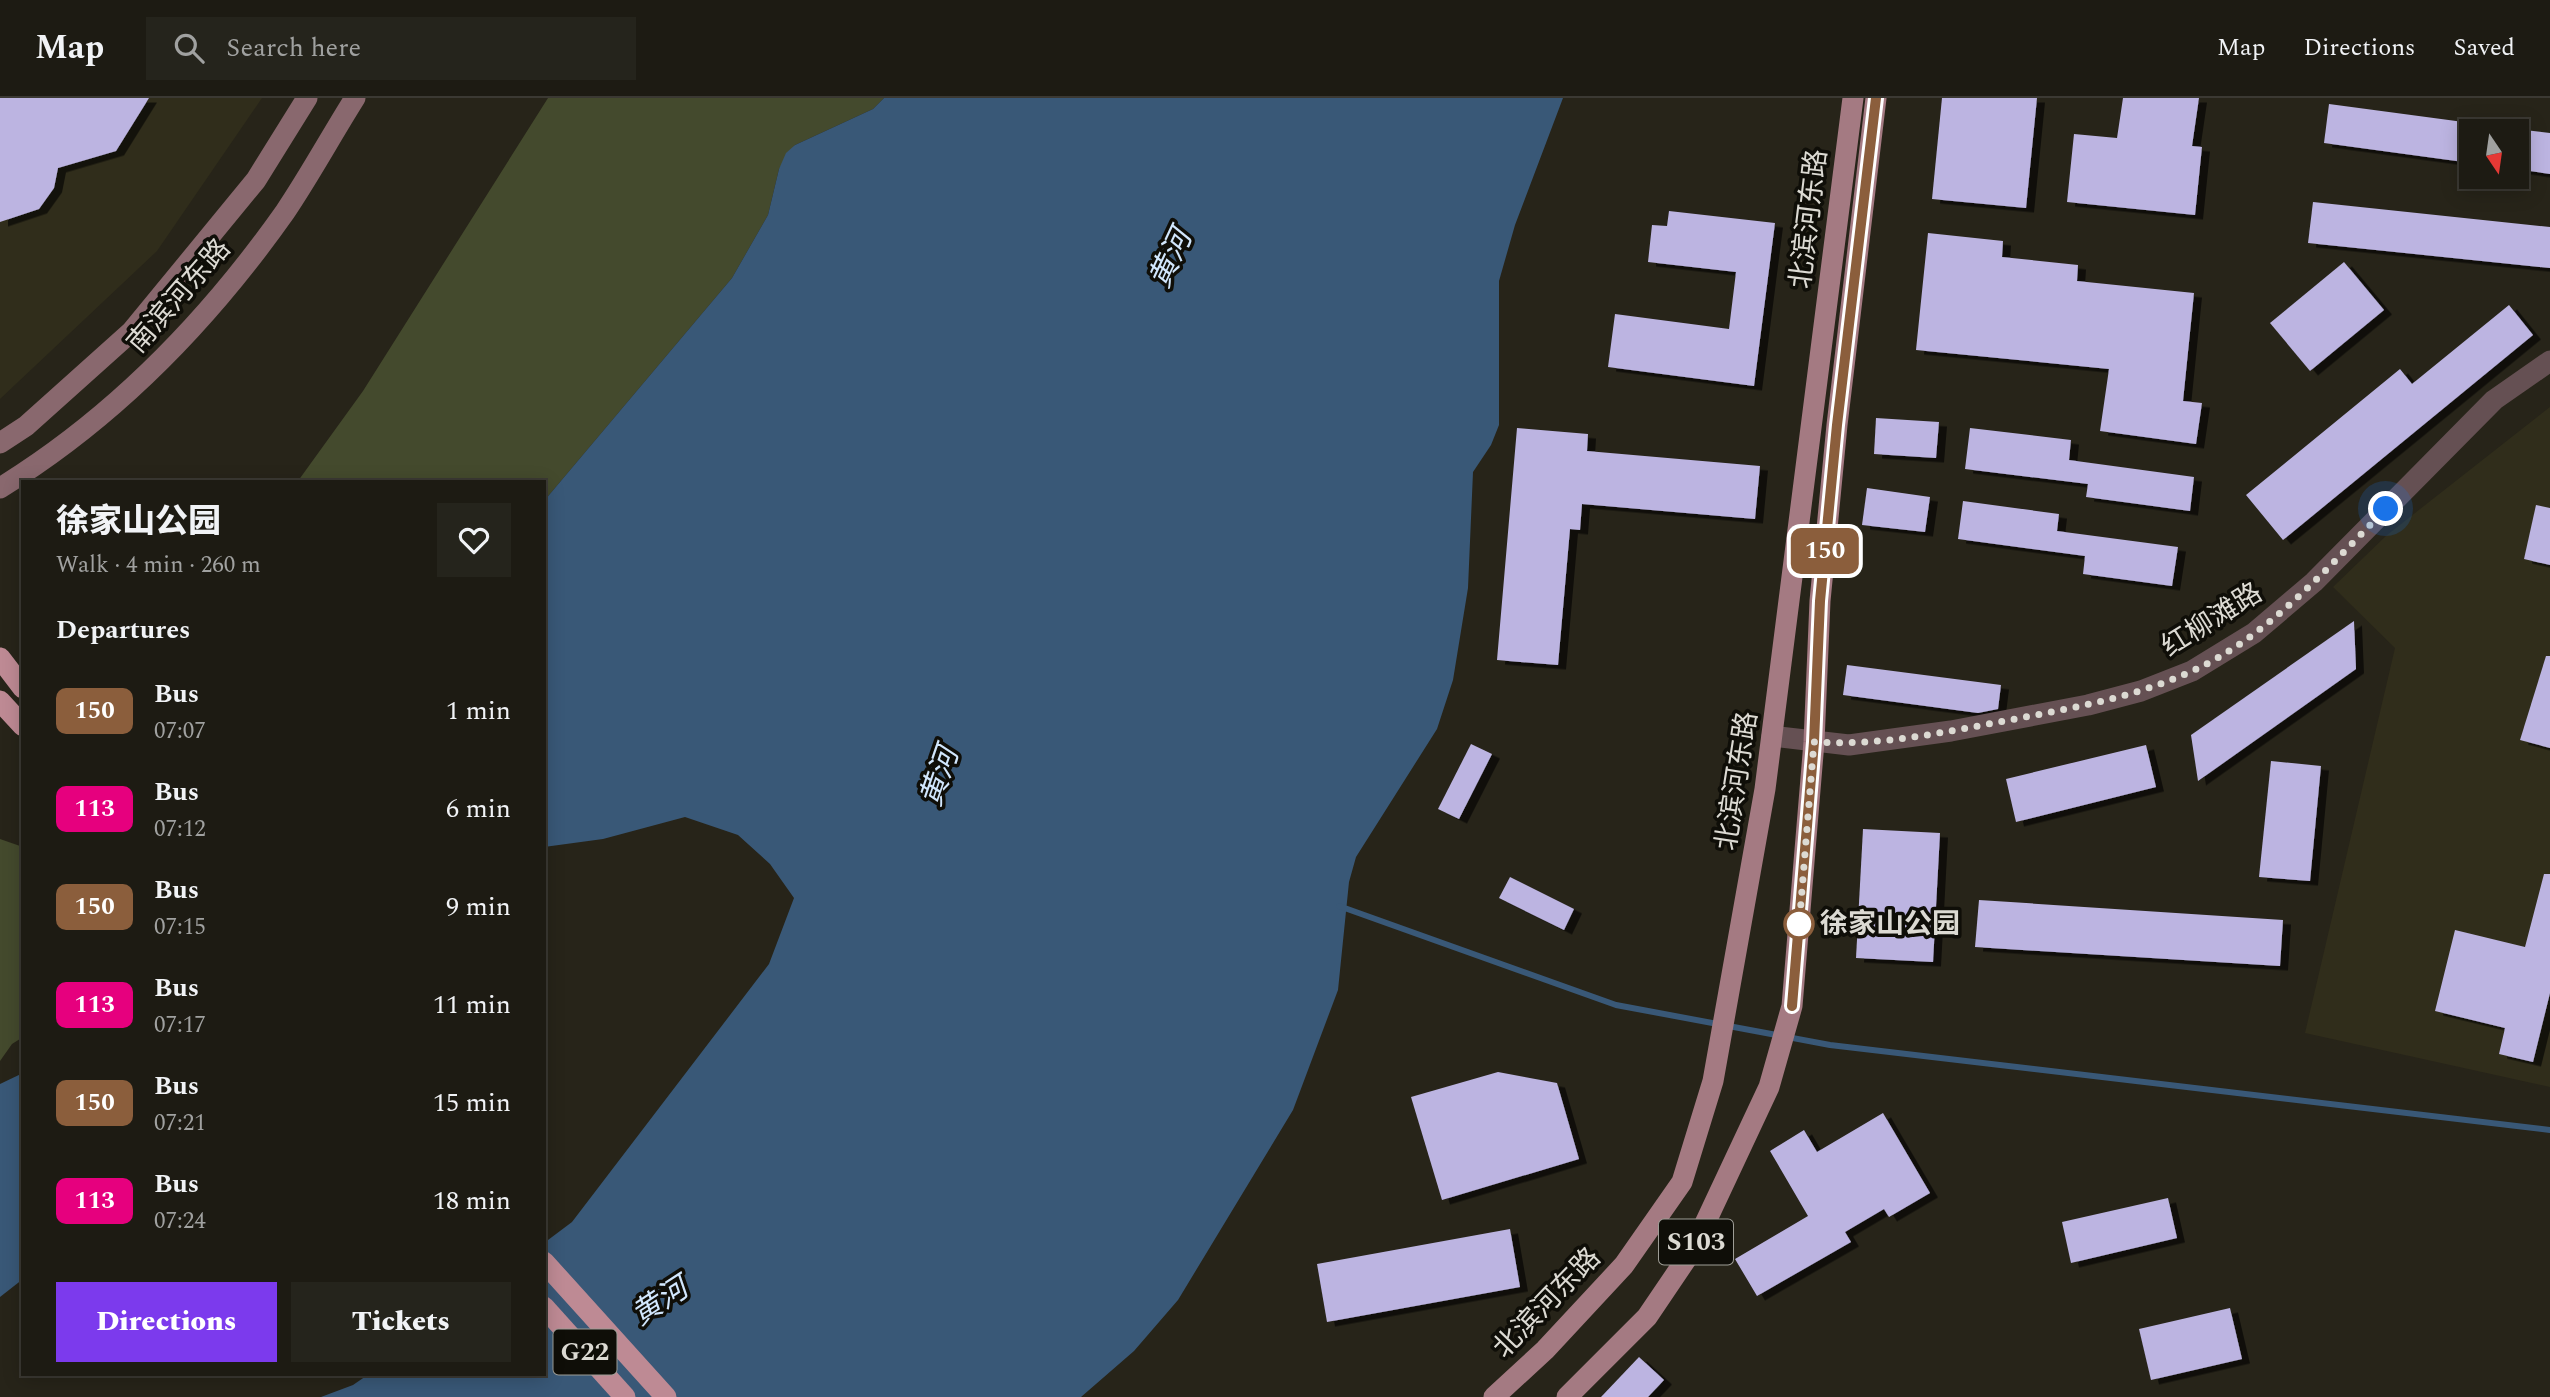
<!DOCTYPE html>
<html lang="en">
<head>
<meta charset="utf-8">
<style>
	:root { --surface:#1d1b13; --page:#25241c; --text:#f1f3f6; --muted:#a0a1a0; --line:#3b3933; --accent:#7c3aed }
	body { margin:0; font-family:Spectral,"Noto Sans SC",serif; background:var(--page); color:var(--text); height:100vh; display:flex; flex-direction:column; font-size:26px; white-space:nowrap }
	* { box-sizing:border-box; margin:0 }
	p { font-size:23px; color:var(--muted) }
	.icon { flex:none; width:38px; height:38px; fill:none; stroke:currentColor; stroke-width:2; stroke-linecap:round; stroke-linejoin:round }
	.map { position:relative; flex:1; overflow:hidden }
	.side { position:absolute; left:21px; top:382px; width:525px; height:896px; display:flex; flex-direction:column; background:var(--surface); border-radius:0px; box-shadow:0 4px 18px #0003,0 0 0 2px var(--line) }
	.side>* { flex:none }
	.badge { padding:0 14px; border-radius:10px; font-size:24px; line-height:46px }
	.needle { width:46px; rotate:167deg }
	.buttons { position:absolute; left:2459px; top:21px; display:grid; gap:14px }
	.buttons a { display:grid; place-items:center; width:70px; height:70px; border-radius:0px; background:var(--surface); box-shadow:0 4px 18px #0003,0 0 0 2px var(--line); font-size:35px }
	.you { position:absolute; width:35px; height:35px; margin:-18px; border:5px solid #fff; border-radius:50%; background:#1a73e8; box-shadow:0 0 0 10px #1a73e833 }
	.map>.badge { position:absolute; translate:-50% -50%; box-shadow:0 0 0 4px #fff }
	h2 { padding:0 35px; font-size:26px; line-height:63px }
	.round { display:grid; place-items:center; flex:none; width:74px; height:74px; border-radius:0px; background:var(--page) }
	.headline { display:flex; align-items:center; justify-content:space-between; height:119px; padding:0 35px }
	h1 { font-size:33px; font-weight:800; line-height:52px }
	.cta { display:flex; gap:14px; margin-top:auto; padding:14px 35px }
	.cta a { flex:1; height:80px; border-radius:0px; background:var(--accent); color:#fff; font-size:28px; font-weight:800; line-height:80px; text-align:center }
	.cta a+a { background:var(--page); color:var(--text) }
	ul { padding:0; list-style:none }
	li { display:flex; align-items:center; gap:21px; height:98px; padding:0 35px }
	li div { flex:1 }
	li b { display:block; font-size:26px }
	li em { font-style:normal }
	li .badge { min-width:77px; font-weight:700; text-align:center }
	header { display:flex; align-items:center; gap:42px; box-sizing:border-box; height:98px; padding:0 35px; background:var(--surface); border-bottom:2px solid var(--line) }
	header strong { font-size:33px }
	nav { display:flex; gap:38px; margin-inline-start:auto; font-size:24px }
	.search { width:490px; height:63px; background:var(--page); display:flex; align-items:center; gap:18px; box-sizing:border-box; padding:0 24px; border-radius:0px; color:var(--muted); font-size:26px }
	.map>svg:first-child { display:block }
	.built { fill:#302d1b }
	.green { fill:#444a2d }
	.water { fill:#395877 }
	.lines { fill:none; stroke-linecap:round; stroke-linejoin:round }
	.stream { stroke:#395877; stroke-width:6 }
	.building { fill:#bcb4e1; filter:url(#shadow) }
	.street { stroke:#655053; stroke-width:21 }
	.secondary { stroke:#89686e; stroke-width:21 }
	.primary { stroke:#a47a82; stroke-width:21 }
	.highway { stroke:#be8a94; stroke-width:21 }
	.line-casing { stroke:#fff; stroke-width:16 }
	.line { stroke:#8b5e3c; stroke-width:10 }
	.walk { stroke:#dcdad3; stroke-width:7; stroke-dasharray:0 12.6 }
	.stop-dot { fill:#fff; stroke:#8b5e3c; stroke-width:3.5 }
	.labels { text-anchor:middle; dominant-baseline:central; stroke-width:7; stroke-linejoin:round; paint-order:stroke }
	.shield { fill:#0f0e08; stroke:#9e9d96; stroke-width:2 }
	.shield-label { font-size:26px; font-weight:bold; fill:#dcdad3 }
	.street-label { font-size:28px; fill:#dcdad3; stroke:#0f0e08 }
	.stop-label { font-size:28px; font-weight:bold; fill:#dcdad3; stroke:#0f0e08; text-anchor:start }
	.water-label { font-size:30px; font-style:italic; fill:#d2e7fd; stroke:#0f0e08 }
</style>
</head>
<body>
<header>
<strong>Map</strong>
<div class="search"><svg class="icon" aria-label="search" viewBox="0 0 24 24"><circle cx="10" cy="10" r="6"/><path d="M15 15l6 6"/></svg>Search here</div>
<nav><a>Map</a><a>Directions</a><a>Saved</a></nav>
</header>
<div class="map">
<svg width="2550" height="1299" viewBox="0 0 2550 1299">
	<defs>
		<filter id="shadow"><feDropShadow dx="8" dy="4.5" stdDeviation="0" flood-color="#0009"/></filter>
	</defs>
	<rect width="100%" height="100%" fill="#272419"/>
	<g class="built">
		<path d="M0,0h262l-105,153 -157,148z"/>
		<path d="M2550,309v680l-245,-54 90,-385 -62,-61 54,-52z"/>
	</g>
	<g class="green">
		<path d="M548,0h336l-11,11 -78,36 -16,24 -11,46 -36,63 -188,223v-20h-246l65,-90z"/>
		<path d="M0,741l23,8v190l-11,7 -12,17z"/>
	</g>
	<g class="water">
		<path d="M884,0h679l-48,127 -16,56v144l-8,20 -18,27 -5,116 -15,92 -16,49 -81,128 -7,25 -11,108 -45,120 -115,190 -44,51 -53,46h-760l32,-12 16,-11h175v-131l28,-21 197,-258 25,-66 -24,-34 -32,-29 -53,-18 -82,22 -59,8v-346l188,-223 36,-63 11,-46 7,-16 9,-8 78,-36z"/>
		<path d="M23,975v206l-23,18v-213z"/>
	</g>
	<g class="lines">
		<path class="stream" d="M1339,808l277,99 214,40 720,85"/>
	</g>
	<g class="building">
		<path d="M0,0h149l-33,53 -58,17 -4,20 -15,21 -39,13z"/>
		<path d="M1942,0h95l-11,110 -94,-9z"/>
		<path d="M2123,0h76l-7,48 10,1 -7,68 -128,-13 7,-68 43,4z"/>
		<path d="M2329,6l142,19v40l-147,-20z"/>
		<path d="M2516,31l34,4v41l-34,-5z"/>
		<path d="M2313,104l237,25v41l-242,-25z"/>
		<path d="M1669,113l106,12 -21,163 -146,-19 7,-53 114,15 7,-57 -88,-10 4,-37 15,1z"/>
		<path d="M1928,135l75,8 -1,16 76,8 -1,16 117,12 -11,108 19,2 -6,41 -96,-13 9,-62 -193,-19z"/>
		<path d="M2344,164l40,48 -74,61 -40,-48z"/>
		<path d="M2509,207l24,30 -250,205 -37,-45 154,-126 12,15z"/>
		<path d="M1876,320l63,4 -3,36 -62,-4z"/>
		<path d="M1517,330l71,6 -1,17 173,15 -5,53 -173,-15 -2,26 -10,-1 -12,136 -61,-5z"/>
		<path d="M1970,330l101,12 -2,20 125,17 -4,34 -104,-14 2,-13 -123,-15z"/>
		<path d="M1867,390l63,9 -5,35 -63,-7z"/>
		<path d="M1963,403l96,13 -2,17 121,16 -6,39 -89,-12 2,-18 -127,-17z"/>
		<path d="M2536,407l14,3v57l-26,-6z"/>
		<path d="M2354,523l2,48 -158,112 -7,-46z"/>
		<path d="M2546,558h4v92l-30,-8z"/>
		<path d="M1847,567l154,20 -3,24 -20,4 -135,-18z"/>
		<path d="M1471,646l21,10 -33,65 -21,-10z"/>
		<path d="M2146,647l10,42 -140,35 -10,-43z"/>
		<path d="M2271,663l50,5 -11,115 -51,-4z"/>
		<path d="M1863,731l77,4 -7,129 -77,-4z"/>
		<path d="M2544,776h6v119l-17,69 -34,-8 6,-26 -70,-17 20,-81 70,17z"/>
		<path d="M1510,779l64,32 -10,21 -65,-32z"/>
		<path d="M1979,802l304,20 -3,46 -305,-19z"/>
		<path d="M1498,974l59,11 22,76 -137,41 -31,-103z"/>
		<path d="M1883,1015l47,80 -41,24 -5,-8 -39,23 6,10 -94,54 -22,-37 73,-43 -38,-65 34,-21 13,22z"/>
		<path d="M2168,1100l9,40 -106,25 -9,-41z"/>
		<path d="M1510,1131l10,58 -193,35 -10,-58z"/>
		<path d="M2230,1210l12,51 -91,21 -12,-51z"/>
		<path d="M1639,1259l25,23 -16,17h-47z"/>
	</g>
	<g class="lines">
		<path class="street" d="M1772,638l77,9 102,-14 137,-26 53,-14 51,-20 62,-38 60,-51 180,-182 56,-39"/>
		<g class="secondary">
			<path d="M0,345l26,-17 106,-95 124,-151 51,-82"/>
			<path d="M0,390c114,-70 208,-167 285,-276 25,-37 46,-76 70,-114"/>
		</g>
		<g class="primary">
			<path d="M1494,1299l51,-47 79,-85 58,-83 31,-101 52,-292 88,-691"/>
			<path d="M1567,1299l80,-80 46,-68 76,-162 23,-81 22,-264 6,-141 17,-176 39,-327"/>
		</g>
		<g class="highway">
			<path d="M0,560l23,30"/>
			<path d="M0,603l23,25"/>
			<path d="M544,1164l122,135"/>
			<path d="M544,1209l81,90"/>
		</g>
	</g>
	<g class="lines">
		<g class="line-casing">
			<path id="line" d="M1792,908l22,-264 6,-141 17,-176 39,-327"/>
		</g>
		<use href="#line" class="line"/>
		<path class="walk" d="M1799,826v3l15,-185c61,4 121,-8 180,-19 66,-13 134,-23 196,-51 77,-34 137,-104 196,-163"/>
	</g>
	<circle class="stop-dot" cx="1799" cy="826" r="14"/>
	<g class="labels">
		<g class="shield">
			<rect x="1659" y="1121.5" width="74" height="45" rx="5"/>
			<rect x="553.5" y="1231.5" width="63" height="45" rx="5"/>
		</g>
		<g class="shield-label">
			<text x="1696" y="1144">S103</text>
			<text x="585" y="1254">G22</text>
		</g>
		<g class="street-label">
			<text transform="translate(1809 121) rotate(-83)">北滨河东路</text>
			<text transform="translate(179 198) rotate(-49)">南滨河东路</text>
			<text transform="translate(2212 522) rotate(-32)">红柳滩路</text>
			<text transform="translate(1737 683) rotate(-81)">北滨河东路</text>
			<text transform="translate(1547 1205) rotate(-46)">北滨河东路</text>
		</g>
		<g class="stop-label">
			<text x="1820" y="826">徐家山公园</text>
		</g>
		<g class="water-label">
			<text transform="translate(1171 161) rotate(-65)">黄河</text>
			<text transform="translate(940 679) rotate(-71)">黄河</text>
			<text transform="translate(660 1204) rotate(-33)">黄河</text>
		</g>
	</g>
</svg>
<div class="buttons">
<a><svg class="needle" viewBox="-14 -14 28 28"><path d="M0-13l5 13h-10z" fill="#e53935"/><path d="M0 13l5-13h-10z" fill="#a0a1a0"/></svg></a>
</div>
<div class="you" style="left:2386px;top:411px"></div>
<b class="badge" style="left:1825px;top:453px;background:#8b5e3c;color:#fff">150</b>
<section class="side">
<div class="headline"><div><h1>徐家山公园</h1><p>Walk · 4 min · 260 m</p></div><a class="round"><svg class="icon" aria-label="heart" viewBox="0 0 24 24"><path d="M12 20l-8-8c-3-5 5-10 8-4 3-6 11-1 8 4z"/></svg></a></div>
<h2>Departures</h2>
<ul>
<li><span class="badge" style="background:#8b5e3c;color:#fff">150</span><div><b>Bus</b><p>07:07</p></div><em>1 min</em></li>
<li><span class="badge" style="background:#e6007e;color:#fff">113</span><div><b>Bus</b><p>07:12</p></div><em>6 min</em></li>
<li><span class="badge" style="background:#8b5e3c;color:#fff">150</span><div><b>Bus</b><p>07:15</p></div><em>9 min</em></li>
<li><span class="badge" style="background:#e6007e;color:#fff">113</span><div><b>Bus</b><p>07:17</p></div><em>11 min</em></li>
<li><span class="badge" style="background:#8b5e3c;color:#fff">150</span><div><b>Bus</b><p>07:21</p></div><em>15 min</em></li>
<li><span class="badge" style="background:#e6007e;color:#fff">113</span><div><b>Bus</b><p>07:24</p></div><em>18 min</em></li>
</ul>
<div class="cta"><a>Directions</a><a>Tickets</a></div>
</section>
</div>
</body>
</html>
